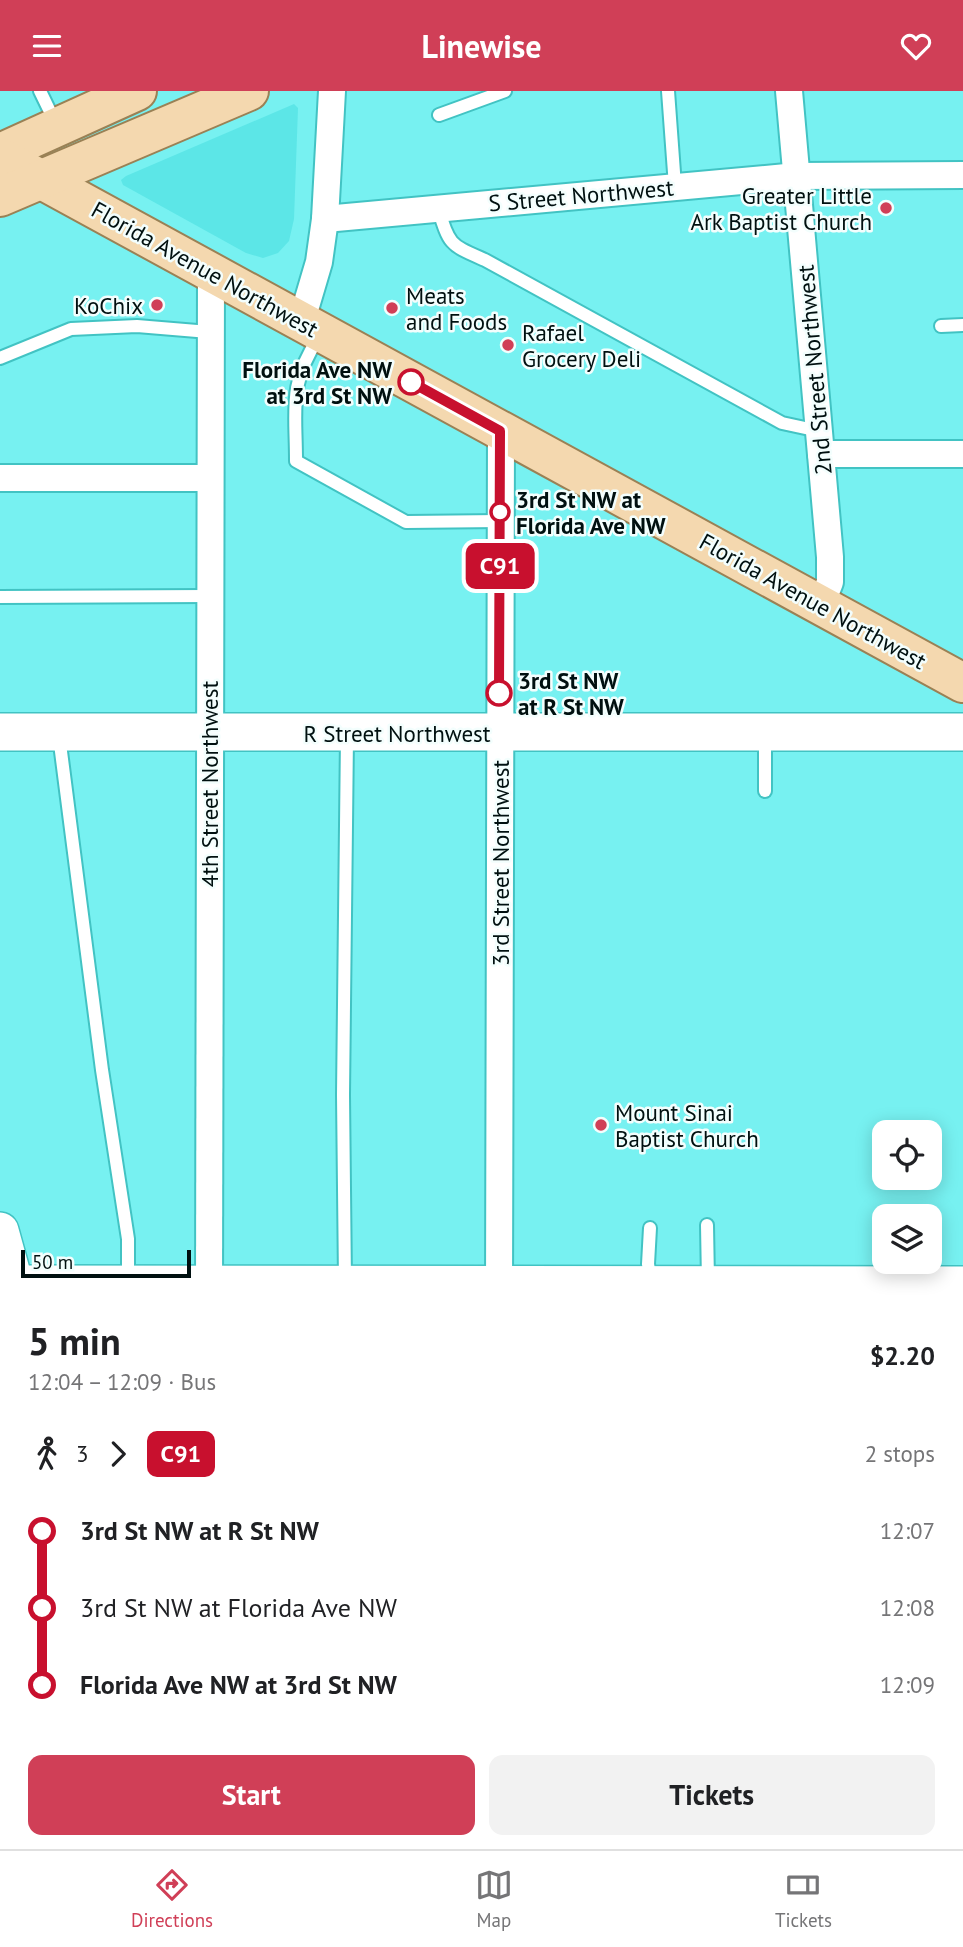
<!DOCTYPE html>
<html lang="en">
<head>
<meta charset="utf-8">
<style>
	:root { --surface:#fff; --page:#f2f2f2; --text:#202124; --muted:#757577; --line:#e0e0e0; --accent:#d03f57 }
	body { margin:0; font-family:"PT Sans",sans-serif; background:var(--page); color:var(--text); height:100vh; display:flex; flex-direction:column; font-size:26px; white-space:nowrap }
	* { box-sizing:border-box; margin:0 }
	p { font-size:23px; color:var(--muted) }
	.icon { flex:none; width:38px; height:38px; fill:none; stroke:currentColor; stroke-width:2; stroke-linecap:round; stroke-linejoin:round }
	.map { position:relative; height:1205px; overflow:hidden }
	.side { display:flex; flex-direction:column; background:var(--surface); flex:1 }
	.side>* { flex:none }
	.badge { padding:0 14px; border-radius:10px; font-size:24px; line-height:46px }
	.controls { position:absolute; left:872px; top:1029px; display:grid; gap:14px }
	.controls a { display:grid; place-items:center; width:70px; height:70px; border-radius:14px; background:var(--surface); box-shadow:0 4px 18px #0003; font-size:35px }
	.scale { position:absolute; left:21px; bottom:18px; width:170px; box-sizing:border-box; padding-left:7px; border:4px solid #001010; border-top:0; font-size:19px; line-height:24px; white-space:nowrap; color:#001010; -webkit-text-stroke:5px #f3fefd; paint-order:stroke }
	.map>.badge { position:absolute; translate:-50% -50%; box-shadow:0 0 0 4px #fff }
	.legs { display:flex; align-items:center; gap:10px; height:77px; padding:0 28px; font-size:23px }
	.legs p { margin-inline-start:auto }
	.head { display:flex; align-items:center; justify-content:space-between; height:119px; padding:0 28px }
	h1 { font-size:38px; font-weight:800; line-height:52px }
	.primary-button { display:flex; gap:14px; margin-top:auto; padding:14px 28px }
	.primary-button a { flex:1; height:80px; border-radius:14px; background:var(--accent); color:#fff; font-size:28px; font-weight:800; line-height:80px; text-align:center }
	.primary-button a+a { background:var(--page); color:var(--text) }
	ul { padding:0 28px; list-style:none }
	li { display:flex; align-items:center; gap:24px; height:77px; font-size:26px }
	li i { display:grid; place-items:center; width:10px; height:100%; margin:0 9px; background:currentColor }
	li i::after { content:''; width:18px; height:18px; margin:-9px; border:5px solid; border-radius:50%; background:var(--surface) }
	li p { margin-inline-start:auto }
	li:first-child i { background:linear-gradient(#0000 50%,currentColor 0) }
	li:last-child i { background:linear-gradient(currentColor 50%,#0000 0) }
	header { display:flex; justify-content:space-between; align-items:center; height:91px; padding:0 28px; background:var(--accent); color:#fff; font-size:32px; font-weight:800 }
	.tabs { display:flex; justify-content:space-around; align-items:center; height:98px; border-top:2px solid var(--line); background:var(--surface); font-size:19px; color:var(--muted) }
	.tabs a { display:grid; justify-items:center; gap:4px }
	.tabs .on { color:var(--accent) }
	.map>svg:first-child { display:block }
	.built { fill:#5ce6e7 }
	.lines { fill:none; stroke-linecap:round; stroke-linejoin:round }
	.lane-casing { stroke:#42c3c3; stroke-width:16 }
	.street-casing { stroke:#42c3c3; stroke-width:30 }
	.secondary-casing { stroke:#42c3c3; stroke-width:40 }
	.primary-casing { stroke:#9a8155; stroke-width:42 }
	.lane { stroke:#fff; stroke-width:12 }
	.street { stroke:#fff; stroke-width:26 }
	.secondary { stroke:#fff; stroke-width:37 }
	.primary { stroke:#f4d8af; stroke-width:38 }
	.line-1-casing { stroke:#fff; stroke-width:16 }
	.line-1 { stroke:#c8102e; stroke-width:10 }
	.poi-dot { fill:#d03f57; stroke:#f3fefd; stroke-width:2.5 }
	.stop-1-dot { fill:#fff; stroke:#c8102e; stroke-width:3.5 }
	.labels { text-anchor:middle; dominant-baseline:central; stroke-width:5; stroke-linejoin:round; paint-order:stroke }
	.street-label { font-size:23px; fill:#001010; stroke:#f3fefd }
	.poi-label { font-size:23px; fill:#001010; stroke:#f3fefd; text-anchor:start }
	.stop-label { font-size:23px; font-weight:bold; fill:#001010; stroke:#f3fefd; text-anchor:start }
</style>
</head>
<body>
<header><svg class="icon" aria-label="menu" viewBox="0 0 24 24"><path d="M4 6h16M4 12h16M4 18h16"/></svg>Linewise<svg class="icon" aria-label="heart" viewBox="0 0 24 24"><path d="M12 20l-8-8c-3-5 5-10 8-4 3-6 11-1 8 4z"/></svg></header>
<div class="map">
<svg width="963" height="1205" viewBox="0 0 963 1205">
	<rect width="100%" height="100%" fill="#77f1f1"/>
	<path class="built" d="M294,13l4,4 -4,111 -5,22 -11,12 -15,5 -17,-5 -123,-68 -2,-5 5,-4z"/>
	<g class="lines">
		<g class="lane-casing">
			<g id="lane">
				<path d="M40,0l16,33"/>
				<path d="M668,0l7,95"/>
				<path d="M439,24l66,-24"/>
				<path d="M438,117c12,38 11,36 47,52l297,163 37,8"/>
				<path d="M941,235l22,-1"/>
				<path d="M319,246c-31,47 -23,71 -23,124l110,61 94,-1"/>
				<path d="M0,267l71,-29 66,-3 72,6"/>
				<path d="M0,506l209,-1"/>
				<path d="M59,645l43,334 26,169v41"/>
				<path d="M765,700v-55"/>
				<path d="M707,1134l1,56"/>
				<path d="M650,1137l-2,36 3,18"/>
				<path d="M345,1191l-2,-187 4,-359"/>
			</g>
		</g>
		<g class="street-casing">
			<g id="street">
				<path d="M789,0l41,466v25l-9,23"/>
				<path d="M325,128l472,-43 166,-1"/>
				<path d="M301,232l18,-61 6,-43 7,-128"/>
				<path d="M821,363h142"/>
				<path d="M0,387h209"/>
				<path d="M209,1205l2,-1024"/>
				<path d="M499,1205l2,-866"/>
			</g>
		</g>
		<g class="secondary-casing">
			<g id="secondary">
				<path d="M0,641h963"/>
				<path d="M0,1140l18,65"/>
				<path d="M0,1193l963,1"/>
			</g>
		</g>
		<g class="primary-casing">
			<g id="primary">
				<path d="M0,62l137,-62"/>
				<path d="M0,66l963,526"/>
				<path d="M0,106l249,-106"/>
			</g>
		</g>
		<use href="#lane" class="lane"/>
		<use href="#street" class="street"/>
		<use href="#secondary" class="secondary"/>
		<use href="#primary" class="primary"/>
	</g>
	<g class="lines">
		<g class="line-1-casing">
			<path id="line-1" d="M411,291l89,49 -1,262"/>
		</g>
		<use href="#line-1" class="line-1"/>
	</g>
	<g class="poi-dot">
		<circle cx="886" cy="117" r="7"/>
		<circle cx="157" cy="214" r="7"/>
		<circle cx="392" cy="217" r="7"/>
		<circle cx="508" cy="254" r="7"/>
		<circle cx="601" cy="1034" r="7"/>
	</g>
	<g class="stop-1-dot">
		<circle cx="411" cy="291" r="12"/>
		<circle cx="500" cy="421" r="9"/>
		<circle cx="499" cy="602" r="12"/>
	</g>
	<g class="labels">
		<g class="street-label">
			<text transform="translate(581 104) rotate(-5)">S Street Northwest</text>
			<text transform="translate(205 178) rotate(29)">Florida Avenue Northwest</text>
			<text transform="translate(814 279) rotate(-95)">2nd Street Northwest</text>
			<text transform="translate(813 510) rotate(29)">Florida Avenue Northwest</text>
			<text x="397" y="642">R Street Northwest</text>
			<text transform="translate(209 693) rotate(-90)">4th Street Northwest</text>
			<text transform="translate(500 772) rotate(-90)">3rd Street Northwest</text>
		</g>
		<g class="poi-label">
			<text x="872" y="104" text-anchor="end">Greater Little<tspan x="872" dy="26">Ark Baptist Church</tspan></text>
			<text x="406" y="204">Meats<tspan x="406" dy="26">and Foods</tspan></text>
			<text x="143" y="214" text-anchor="end">KoChix</text>
			<text x="522" y="241">Rafael<tspan x="522" dy="26">Grocery Deli</tspan></text>
			<text x="615" y="1021">Mount Sinai<tspan x="615" dy="26">Baptist Church</tspan></text>
		</g>
		<g class="stop-label">
			<text x="392" y="278" text-anchor="end">Florida Ave NW<tspan x="392" dy="26">at 3rd St NW</tspan></text>
			<text x="516" y="408">3rd St NW at<tspan x="516" dy="26">Florida Ave NW</tspan></text>
			<text x="518" y="589">3rd St NW<tspan x="518" dy="26">at R St NW</tspan></text>
		</g>
	</g>
</svg>
<div class="controls">
<a><svg class="icon" aria-label="locate" viewBox="0 0 24 24"><circle cx="12" cy="12" r="6"/><path d="M12 2v4M12 18v4M2 12h4M18 12h4"/></svg></a>
<a><svg class="icon" aria-label="layers" viewBox="0 0 24 24"><path d="M12 4l9 5-9 5-9-5zM3 14l9 5 9-5"/></svg></a>
</div>
<div class="scale">50 m</div>
<b class="badge" style="left:500px;top:475px;background:#c8102e;color:#fff">C91</b>
</div>
<section class="side">
<div class="head"><div><h1>5 min</h1><p>12:04 – 12:09 · Bus</p></div><b>$2.20</b></div>
<div class="legs"><svg class="icon" aria-label="walk" viewBox="0 0 24 24"><circle cx="13" cy="4" r="2"/><path d="M13 8l-2 6 4 7M11 14l-3 7M7 12l3-4h3l4 4"/></svg>3<svg class="icon" aria-label="forward" viewBox="0 0 24 24"><path d="M9 5l7 7-7 7"/></svg><b class="badge" style="background:#c8102e;color:#fff">C91</b><p>2 stops</p></div>
<ul>
<li><i style="color:#c8102e"></i><b>3rd St NW at R St NW</b><p>12:07</p></li>
<li><i style="color:#c8102e"></i><span>3rd St NW at Florida Ave NW</span><p>12:08</p></li>
<li><i style="color:#c8102e"></i><b>Florida Ave NW at 3rd St NW</b><p>12:09</p></li>
</ul>
<div class="primary-button"><a>Start</a><a>Tickets</a></div>
</section>
<nav class="tabs">
<a class="on"><svg class="icon" aria-label="directions" viewBox="0 0 24 24"><path d="M12 3l9 9-9 9-9-9zM9 14v-3h6M13 9l2 2-2 2"/></svg>Directions</a>
<a><svg class="icon" aria-label="map" viewBox="0 0 24 24"><path d="M3 6l6-2 6 2 6-2v14l-6 2-6-2-6 2zM9 4v14M15 6v14"/></svg>Map</a>
<a><svg class="icon" aria-label="tickets" viewBox="0 0 24 24"><path d="M3 7h18v10H3zM15 7v10"/></svg>Tickets</a>
</nav>
</body>
</html>
